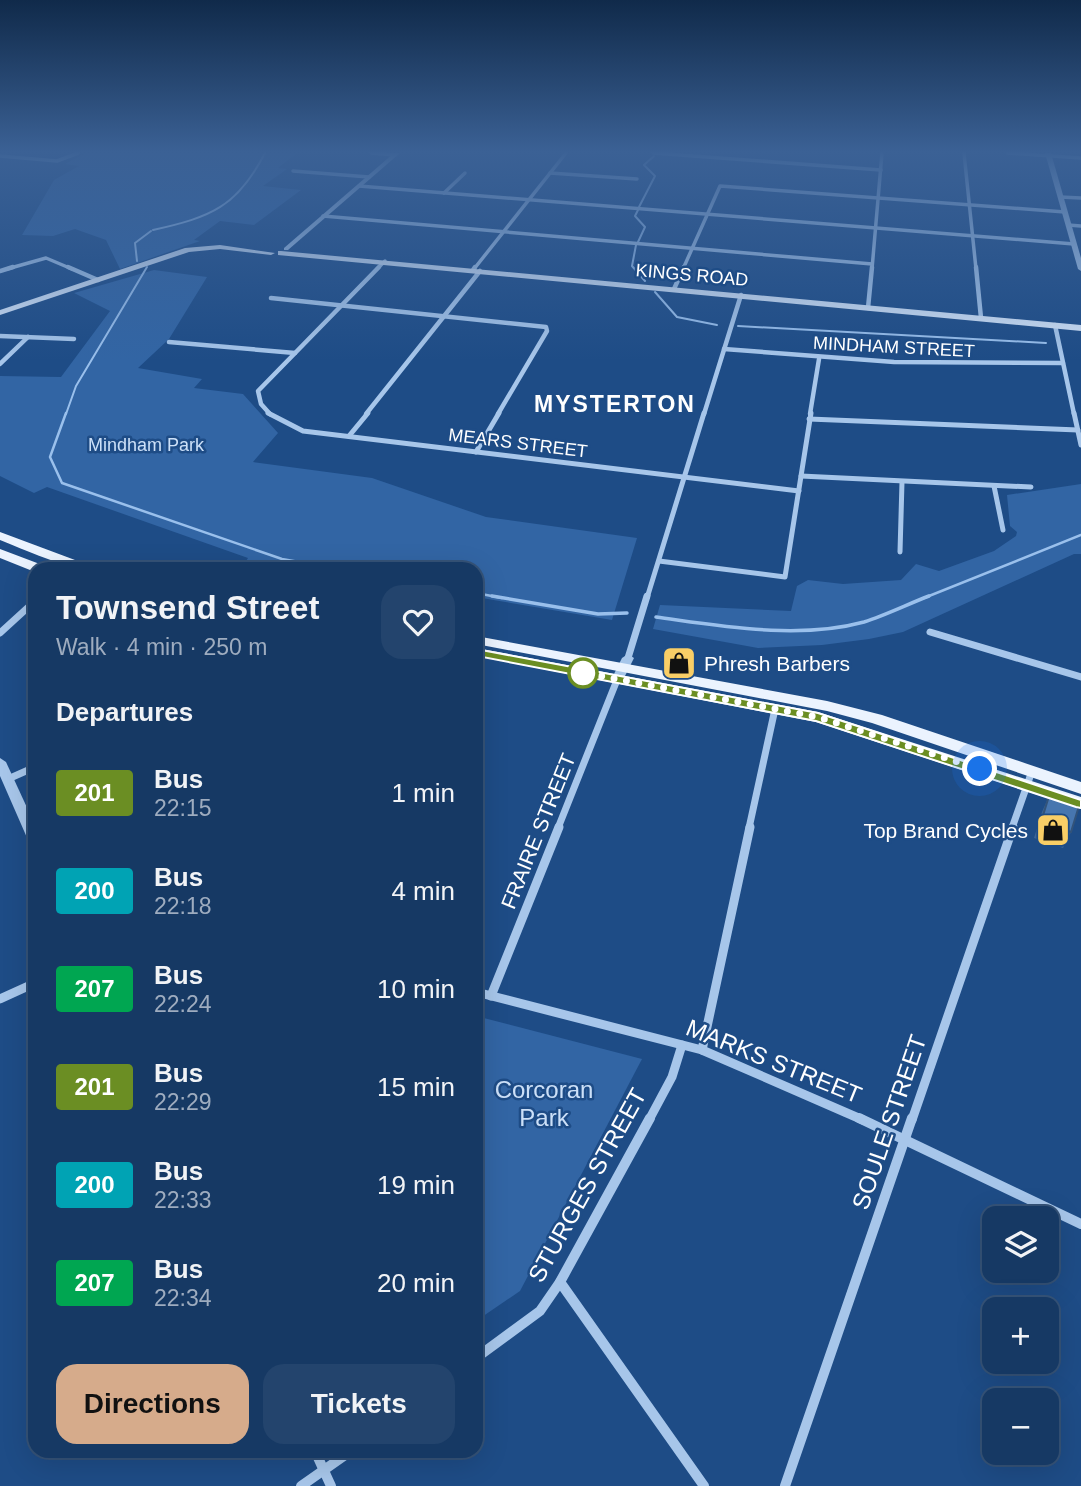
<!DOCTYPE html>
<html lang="en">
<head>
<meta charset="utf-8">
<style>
	:root { --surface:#163964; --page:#23446d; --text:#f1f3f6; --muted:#9eacbf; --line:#355378; --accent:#d6ab8b }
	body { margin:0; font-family:Helvetica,sans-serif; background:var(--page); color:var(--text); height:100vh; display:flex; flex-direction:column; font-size:26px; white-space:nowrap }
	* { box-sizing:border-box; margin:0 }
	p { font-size:23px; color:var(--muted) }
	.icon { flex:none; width:38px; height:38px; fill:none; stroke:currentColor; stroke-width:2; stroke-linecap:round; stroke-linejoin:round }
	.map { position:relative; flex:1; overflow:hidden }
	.side { position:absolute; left:28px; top:562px; width:455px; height:896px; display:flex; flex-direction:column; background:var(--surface); border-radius:21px; box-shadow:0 7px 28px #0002,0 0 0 2px var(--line) }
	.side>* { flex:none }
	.badge { padding:0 14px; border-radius:5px; font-size:24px; line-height:46px }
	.tools { position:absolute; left:982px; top:1206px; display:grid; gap:14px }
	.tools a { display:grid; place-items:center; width:77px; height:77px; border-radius:14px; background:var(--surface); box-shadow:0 7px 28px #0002,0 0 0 2px var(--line); font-size:35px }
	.you { position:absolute; width:35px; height:35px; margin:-18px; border:5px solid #fff; border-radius:50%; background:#1a73e8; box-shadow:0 0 0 10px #1a73e833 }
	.map>.badge { position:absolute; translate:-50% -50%; box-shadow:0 0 0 4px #fff }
	h2 { padding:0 28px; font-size:26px; line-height:63px }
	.round { display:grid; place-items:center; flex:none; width:74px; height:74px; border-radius:21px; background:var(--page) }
	.headline { display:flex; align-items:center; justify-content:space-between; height:119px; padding:0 28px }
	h1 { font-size:33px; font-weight:700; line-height:52px }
	.cta { display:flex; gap:14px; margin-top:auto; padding:14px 28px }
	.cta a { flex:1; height:80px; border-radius:21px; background:var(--accent); color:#111; font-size:28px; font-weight:700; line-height:80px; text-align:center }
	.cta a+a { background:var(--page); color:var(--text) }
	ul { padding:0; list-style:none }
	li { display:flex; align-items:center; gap:21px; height:98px; padding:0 28px }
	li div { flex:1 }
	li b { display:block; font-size:26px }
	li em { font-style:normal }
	li .badge { min-width:77px; font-weight:700; text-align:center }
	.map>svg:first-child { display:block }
	.green { fill:#3265a4 }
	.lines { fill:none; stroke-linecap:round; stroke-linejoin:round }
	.stream-far2 { stroke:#9ac0ec; stroke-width:2 }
	.stream-far1 { stroke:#9ac0ec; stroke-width:2.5 }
	.stream { stroke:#9ac0ec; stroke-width:3.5 }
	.minor-far5 { stroke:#a7c6ea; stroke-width:3.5 }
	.minor-far4 { stroke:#a7c6ea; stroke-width:4.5 }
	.minor-far3 { stroke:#a7c6ea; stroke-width:5 }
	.minor-far2 { stroke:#a7c6ea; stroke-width:7 }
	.minor-far1 { stroke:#a7c6ea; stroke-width:9 }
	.minor { stroke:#a7c6ea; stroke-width:10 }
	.tertiary { fill:#a7c6ea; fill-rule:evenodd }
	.secondary { fill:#d2e3f8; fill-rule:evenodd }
	.primary { fill:#ebf3fe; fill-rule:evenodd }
	.wall { fill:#3d6596 }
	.building { fill:#4776af; stroke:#32537a; stroke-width:2 }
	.line { fill:#6b8e23; stroke:#fff; stroke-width:2 }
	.walk { stroke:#fff; stroke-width:7; stroke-dasharray:0 12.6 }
	.stop-dot { fill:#fff; stroke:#6b8e23; stroke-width:3.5 }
	.labels { text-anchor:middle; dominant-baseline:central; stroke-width:5; stroke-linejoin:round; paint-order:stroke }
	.far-street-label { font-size:18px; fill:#fff; stroke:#1e4c86 }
	.far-park-label { font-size:18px; fill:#cce0f8; stroke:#1e4c86 }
	.poi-label { font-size:21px; fill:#fff; stroke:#1e4c86; text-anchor:start }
	.street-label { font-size:21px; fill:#fff; stroke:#1e4c86 }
	.far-district-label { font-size:23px; font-weight:bold; letter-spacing:2px; fill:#fff; stroke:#1e4c86 }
	.near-street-label { font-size:24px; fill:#fff; stroke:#1e4c86 }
	.near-park-label { font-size:24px; fill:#cce0f8; stroke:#1e4c86 }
</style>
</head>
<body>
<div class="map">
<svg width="1081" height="1486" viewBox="0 0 1081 1486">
	<rect width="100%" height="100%" fill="#1e4c86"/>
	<g class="green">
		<path d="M86,153h211l-19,15 9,1 -24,17 38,4 -47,35 -34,-4 -26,19 6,1 -80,28 -14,-29 -31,-11 -22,7 -31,-1 32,-55 25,-14 -14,-2z"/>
		<path d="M154,270l53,7 -38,62 -31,29 64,11 -8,9 49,6 35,39 -25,29 119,16 114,39 151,21 -25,82 -136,-23v-28h-235l7,-11 -201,-71 -13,6 -34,-17v-100l61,1 49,-66 -36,-18z"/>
		<path d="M1081,484v70h-7l-171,78 -34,7 -47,6 -64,3 -105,-19 7,-24 131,6 6,-25 11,-6 35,4 58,-4 15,-16 23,7 55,-20 22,-15 1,-4 -7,-6 -3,-31z"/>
		<path d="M476,1016l166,43 -122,232 -44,30z"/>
	</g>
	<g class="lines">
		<g class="stream-far2">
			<path d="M639,207l16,-31 -11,-11 10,-9"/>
			<path d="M638,210l-3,6 10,11 -7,15"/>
			<path d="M153,230c58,-13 84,-23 112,-77"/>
			<path d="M636,245l-4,21 13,15"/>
			<path d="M137,261l-2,-18 16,-12"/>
			<path d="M655,292l22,25 40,8"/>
			<path d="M738,326l308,17"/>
			<path d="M66,414l10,-28 71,-119"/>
		</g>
		<g class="stream-far1">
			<path d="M66,413l-16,44 12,26 220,76 57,10"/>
			<path d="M476,593l26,5"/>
			<path d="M924,598l157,-63"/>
		</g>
		<g class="stream">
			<path d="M492,596l106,18 29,-1"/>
			<path d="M656,617c66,9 142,23 208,5 22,-7 44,-18 65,-26"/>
		</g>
		<g class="minor-far5">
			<path d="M371,153l24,2"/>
			<path d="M653,153l228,17"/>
			<path d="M964,153l12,116"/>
			<path d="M1008,153l73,5"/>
			<path d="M0,156l57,5 21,-8"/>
			<path d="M293,171l76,6"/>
			<path d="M550,173l87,6"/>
			<path d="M359,186l715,58"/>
			<path d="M444,193l21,-20"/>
			<path d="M1060,197l21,1"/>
			<path d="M323,216l549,48"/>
			<path d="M1068,225l13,1"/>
			<path d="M7,269l39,-11 26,11"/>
			<path d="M377,269l8,-8"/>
			<path d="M474,269l92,-116"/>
			<path d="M683,269l37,-83 345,26"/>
			<path d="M872,269l10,-116"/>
		</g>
		<g class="minor-far4">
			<path d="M68,267l30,13"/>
			<path d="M976,267l5,51"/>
			<path d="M473,270l2,-3"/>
			<path d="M0,271l13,-4"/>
			<path d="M674,289l10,-22"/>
			<path d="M271,298l275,29 1,4 -49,83"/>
			<path d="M868,308l4,-41"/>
			<path d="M1055,325l19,89"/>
			<path d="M0,336l74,3"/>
			<path d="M169,342l126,11"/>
			<path d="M724,349l170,13 169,1"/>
			<path d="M0,364l28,-27"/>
			<path d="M270,414l-9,-10 -3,-13 121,-124"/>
			<path d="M366,414l114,-143"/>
			<path d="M704,414l37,-119"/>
			<path d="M810,414l9,-55"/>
		</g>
		<g class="minor-far3">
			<path d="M268,413l35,18 496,60"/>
			<path d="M1074,413l7,32"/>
			<path d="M809,419l269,11"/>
			<path d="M349,436l19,-23"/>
			<path d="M476,452l23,-39"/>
			<path d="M801,476l230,11"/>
			<path d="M994,486l9,44"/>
			<path d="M900,552l2,-70"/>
			<path d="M659,561l126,16 26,-164"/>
			<path d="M647,598l57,-185"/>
		</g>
		<g class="minor-far2">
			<path d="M930,632l151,45"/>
			<path d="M0,633l35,-32"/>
			<path d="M628,658l19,-62"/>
			<path d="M8,779l27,-12"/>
			<path d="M558,828l59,-148"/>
			<path d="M749,828l26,-119"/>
			<path d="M1012,828l20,-57"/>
		</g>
		<g class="minor-far1">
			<path d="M476,992l226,58 161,70"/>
			<path d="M491,996l68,-169"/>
			<path d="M0,999l35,-16"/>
			<path d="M702,1050l48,-223"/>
			<path d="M649,1120l23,-43 10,-32"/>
			<path d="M912,1120l101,-293"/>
		</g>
		<g class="minor">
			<path d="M859,1118l222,106"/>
			<path d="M560,1282l144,204"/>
			<path d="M476,1358l64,-47 20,-29 90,-164"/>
			<path d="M315,1451l16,35"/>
			<path d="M301,1486l50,-35"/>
			<path d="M785,1486l127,-368"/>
		</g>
		<g class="tertiary">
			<path d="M394,153h6l-112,97h-4v-2z"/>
			<path d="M1045,153h6l30,105v13l-3,-2z"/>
			<path d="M628,654l6,4 -11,22 -2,3h-8l-2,-3 11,-22z"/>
			<path d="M0,758l6,4 29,63v20l-5,-1 -2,-4 -28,-64z"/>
		</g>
		<g class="secondary">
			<path d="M220,245l55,8 -4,2 -51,-6 -31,3 -189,63v-5l185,-62z"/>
			<path d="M281,251l800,74v6l-803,-76v-4z"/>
		</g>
		<g class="primary">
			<path d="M0,532l75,28 29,6 1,3c-40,0 -68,-14 -105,-29z"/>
			<path d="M0,549l45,17 1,3h-11v3l-35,-14z"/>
			<path d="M476,636l351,65 55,14 199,67v12l-209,-71 -45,-12 -351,-67z"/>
			<path d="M476,648l342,64 263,85v12l-265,-87 -340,-66z"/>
		</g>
	</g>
	<path class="wall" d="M1049,796l22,36 -8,16 -29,-10 8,-26z"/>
	<path class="building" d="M1049,796l30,10 -8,26 -30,-10z"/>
	<linearGradient id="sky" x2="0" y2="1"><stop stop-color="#102a4a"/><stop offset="0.42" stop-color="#3b6195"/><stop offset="1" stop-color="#3b6195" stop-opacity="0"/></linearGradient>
	<rect width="1081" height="361" fill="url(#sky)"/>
	<path class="line" d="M476,649l342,64 263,87v8l-5,-1 -260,-86 -344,-66v-5z"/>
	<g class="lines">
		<path class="walk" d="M583,673l-3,-1 238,45 162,52"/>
	</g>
	<defs>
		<g id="shop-square" transform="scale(1.75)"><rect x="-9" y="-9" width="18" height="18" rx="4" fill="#f9ce66" stroke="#1e4c86"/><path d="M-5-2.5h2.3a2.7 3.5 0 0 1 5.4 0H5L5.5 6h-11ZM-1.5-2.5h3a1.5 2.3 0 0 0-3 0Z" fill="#111"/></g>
	</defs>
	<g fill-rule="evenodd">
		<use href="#shop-square" x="679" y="663"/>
		<use href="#shop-square" x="1053" y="830"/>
	</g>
	<circle class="stop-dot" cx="583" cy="673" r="14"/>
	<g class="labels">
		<g class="far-street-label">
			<text transform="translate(692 275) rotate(5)">KINGS ROAD</text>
			<text transform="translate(894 347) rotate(3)">MINDHAM STREET</text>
			<text transform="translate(518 443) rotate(7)">MEARS STREET</text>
		</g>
		<g class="far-park-label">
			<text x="146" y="445">Mindham Park</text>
		</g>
		<g class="poi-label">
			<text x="704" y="663">Phresh Barbers</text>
			<text x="1028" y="830" text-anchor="end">Top Brand Cycles</text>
		</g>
		<g class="street-label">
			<text transform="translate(538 831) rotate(-68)">FRAIRE STREET</text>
		</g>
		<g class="far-district-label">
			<text x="615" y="404">MYSTERTON</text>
		</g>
		<g class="near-street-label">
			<text transform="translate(774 1061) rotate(22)">MARKS STREET</text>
			<text transform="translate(889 1122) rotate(-71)">SOULE STREET</text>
			<text transform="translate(587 1185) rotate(-61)">STURGES STREET</text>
		</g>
		<g class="near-park-label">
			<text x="544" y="1089">Corcoran<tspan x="544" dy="28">Park</tspan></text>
		</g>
	</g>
</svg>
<div class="tools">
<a><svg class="icon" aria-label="layers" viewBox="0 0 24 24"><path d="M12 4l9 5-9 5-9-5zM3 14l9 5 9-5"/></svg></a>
<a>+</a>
<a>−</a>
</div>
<div class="you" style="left:980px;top:769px"></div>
<section class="side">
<div class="headline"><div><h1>Townsend Street</h1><p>Walk · 4 min · 250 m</p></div><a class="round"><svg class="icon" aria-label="heart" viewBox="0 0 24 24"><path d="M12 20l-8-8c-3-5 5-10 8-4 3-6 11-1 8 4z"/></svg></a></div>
<h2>Departures</h2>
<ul>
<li><span class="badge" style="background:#6b8e23;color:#fff">201</span><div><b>Bus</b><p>22:15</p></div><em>1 min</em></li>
<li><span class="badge" style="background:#00a3b4;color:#fff">200</span><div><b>Bus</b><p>22:18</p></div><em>4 min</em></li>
<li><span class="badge" style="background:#00a651;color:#fff">207</span><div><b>Bus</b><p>22:24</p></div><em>10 min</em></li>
<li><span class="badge" style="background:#6b8e23;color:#fff">201</span><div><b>Bus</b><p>22:29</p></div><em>15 min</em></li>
<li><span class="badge" style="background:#00a3b4;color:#fff">200</span><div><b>Bus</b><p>22:33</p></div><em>19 min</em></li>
<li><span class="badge" style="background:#00a651;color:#fff">207</span><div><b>Bus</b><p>22:34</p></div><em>20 min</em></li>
</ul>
<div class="cta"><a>Directions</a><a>Tickets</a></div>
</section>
</div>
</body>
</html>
